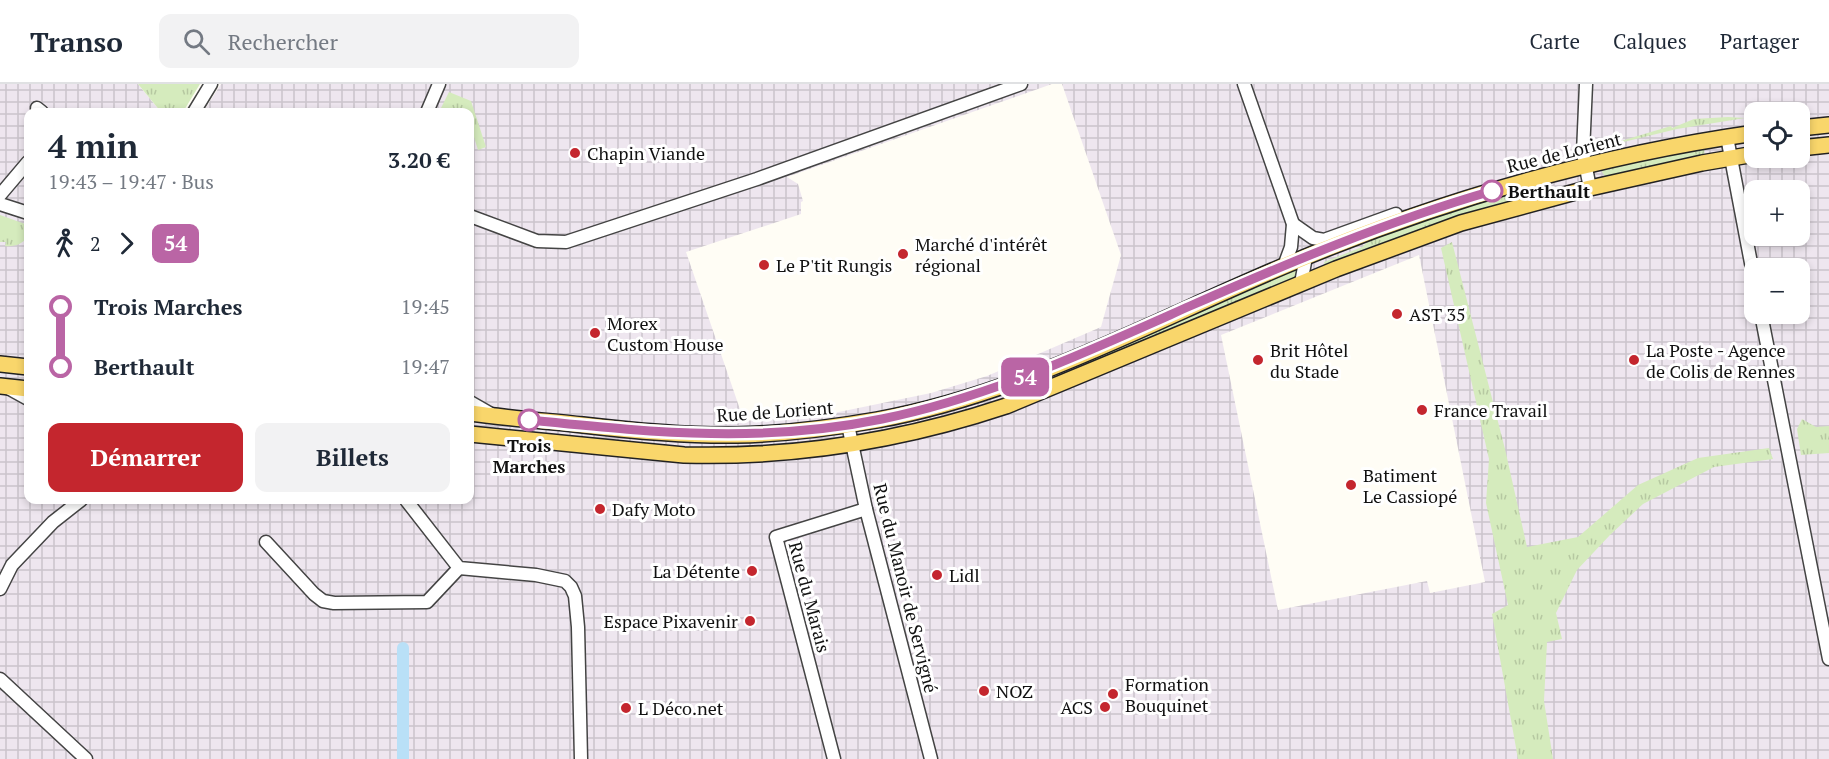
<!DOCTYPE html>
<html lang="fr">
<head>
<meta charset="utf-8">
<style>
	:root { --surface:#fff; --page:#f2f2f3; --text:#1f2937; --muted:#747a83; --line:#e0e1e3; --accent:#c4262e }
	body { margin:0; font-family:"PT Serif",serif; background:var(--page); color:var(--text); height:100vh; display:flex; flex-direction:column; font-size:22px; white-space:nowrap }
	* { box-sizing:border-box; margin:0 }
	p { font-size:20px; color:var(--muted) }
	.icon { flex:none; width:33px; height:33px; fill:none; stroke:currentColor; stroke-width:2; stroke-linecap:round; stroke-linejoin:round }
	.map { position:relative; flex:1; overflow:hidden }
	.details { position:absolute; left:24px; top:24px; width:450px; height:396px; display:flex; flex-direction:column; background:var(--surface); border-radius:12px; box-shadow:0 3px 9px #0003 }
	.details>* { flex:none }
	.badge { padding:0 12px; border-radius:9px; font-size:21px; line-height:39px }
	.fabs { position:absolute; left:1744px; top:18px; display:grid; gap:12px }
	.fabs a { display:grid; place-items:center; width:66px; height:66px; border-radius:12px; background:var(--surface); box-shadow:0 3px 9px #0003; font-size:30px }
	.map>.badge { position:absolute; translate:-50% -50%; box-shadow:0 0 0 3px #fff }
	.legs { display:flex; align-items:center; gap:9px; height:66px; padding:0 24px; font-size:20px }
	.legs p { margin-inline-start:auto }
	.head { display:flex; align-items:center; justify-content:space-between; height:102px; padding:0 24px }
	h1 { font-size:33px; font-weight:600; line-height:45px }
	.action { display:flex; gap:12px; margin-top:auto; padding:12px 24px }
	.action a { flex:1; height:69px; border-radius:12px; background:var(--accent); color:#fff; font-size:24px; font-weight:600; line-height:69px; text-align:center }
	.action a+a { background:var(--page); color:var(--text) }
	ul { padding:0 24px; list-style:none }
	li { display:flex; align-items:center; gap:21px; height:60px; font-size:22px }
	li i { display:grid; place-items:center; width:9px; height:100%; margin:0 8px; background:currentColor }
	li i::after { content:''; width:15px; height:15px; margin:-8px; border:4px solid; border-radius:50%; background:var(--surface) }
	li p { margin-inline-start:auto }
	li:first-child i { background:linear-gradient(#0000 50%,currentColor 0) }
	li:last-child i { background:linear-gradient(currentColor 50%,#0000 0) }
	header { display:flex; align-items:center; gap:36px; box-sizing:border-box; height:84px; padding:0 30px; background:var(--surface); border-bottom:2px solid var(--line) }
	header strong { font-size:28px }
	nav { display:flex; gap:33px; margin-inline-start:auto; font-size:21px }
	.search { width:420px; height:54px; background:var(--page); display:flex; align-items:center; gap:15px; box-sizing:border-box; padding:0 21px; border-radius:12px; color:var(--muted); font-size:22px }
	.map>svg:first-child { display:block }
	.industrial { fill:url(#industrial-grid); fill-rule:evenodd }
	.grass { fill:url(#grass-tufts) }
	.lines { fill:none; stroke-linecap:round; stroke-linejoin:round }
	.canal { stroke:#b9e0f7; stroke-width:12 }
	.minor-casing { stroke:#444; stroke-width:15 }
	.major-casing { stroke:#222; stroke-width:18 }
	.minor { stroke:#fff; stroke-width:12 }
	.major { stroke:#f9d66b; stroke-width:15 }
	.line-1-casing { stroke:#fff; stroke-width:14 }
	.line-1 { stroke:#ba65a5; stroke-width:9 }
	.poi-dot { fill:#c4262e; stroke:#fff; stroke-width:2 }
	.stop-1-dot { fill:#fff; stroke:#ba65a5; stroke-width:3 }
	.labels { text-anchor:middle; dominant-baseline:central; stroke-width:6; stroke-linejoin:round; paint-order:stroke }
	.street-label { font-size:18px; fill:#111; stroke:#fff }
	.poi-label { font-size:18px; fill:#111; stroke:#fff; text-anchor:start }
	.stop-label { font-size:18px; font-weight:bold; fill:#111; stroke:#fff; text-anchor:start }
</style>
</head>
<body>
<header>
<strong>Transo</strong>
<div class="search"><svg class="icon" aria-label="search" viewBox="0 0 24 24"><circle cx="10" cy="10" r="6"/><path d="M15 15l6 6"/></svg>Rechercher</div>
<nav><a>Carte</a><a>Calques</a><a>Partager</a></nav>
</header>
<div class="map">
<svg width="1829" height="675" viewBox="0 0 1829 675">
	<defs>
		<pattern id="industrial-grid" width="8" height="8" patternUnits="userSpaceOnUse" patternTransform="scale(1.5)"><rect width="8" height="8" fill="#eee6ef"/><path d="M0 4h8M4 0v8" fill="none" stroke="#cbc4cc"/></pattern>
		<pattern id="grass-tufts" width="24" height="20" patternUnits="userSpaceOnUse" patternTransform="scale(1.5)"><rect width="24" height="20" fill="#d5ebbd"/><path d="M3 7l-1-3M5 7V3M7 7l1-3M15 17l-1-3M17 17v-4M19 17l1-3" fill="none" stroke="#b6c8a1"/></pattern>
	</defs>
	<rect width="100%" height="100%" fill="#fffdf5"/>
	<path class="industrial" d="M0,0h138l23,28h-133v388h442v-388h-267l18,-28h831l-265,93 11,7 5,17 -2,1v12l-115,38 58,169 90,-8 97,-20 56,-17 114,-49 20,-72 -59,-171h767v675h-1829zM1755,28h45v46h-45zM1755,106h45v46h-45zM1419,171l66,327 -55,11 -3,-12 -149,29 -57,-275zM1755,184h45v46h-45z"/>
	<g class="grass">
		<path d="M138,0h62l-17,28h-22z"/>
		<path d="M449,8l22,9 15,46 -8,3 -8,-26v-12h-31z"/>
		<path d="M1728,33l17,1 -68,11 -70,17 5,-5 2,2 57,-17 1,2 22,-9z"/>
		<path d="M1704,64l1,9 -98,19h-2l-3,-4 2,-5z"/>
		<path d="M1534,101l3,9 -212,73 -1,-5 38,-15 10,-9 42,-16z"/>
		<path d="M0,131l28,10v12c-6,7 -13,10 -23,9l1,-4h-6z"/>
		<path d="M1452,158l53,207 22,98 51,-10 60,-52 60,-27 71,-10 4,11 -59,8 -71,37 -33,31 -33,35 -21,43 6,26 -15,3 -3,59 9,58h-35l-26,-145 16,-9 -22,-102 3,-44 -48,-211z"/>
		<path d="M1301,182l-3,13 -211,86 -3,-4z"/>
		<path d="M1802,335l14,8 13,-1v27l-28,2 -4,-26z"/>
	</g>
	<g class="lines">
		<path class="canal" d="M403,564v111"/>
		<g class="minor-casing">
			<g id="minor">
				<path d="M1244,0l49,140 -2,23 -7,19"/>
				<path d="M1586,0l-3,69 7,35"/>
				<path d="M37,24l5,4"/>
				<path d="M194,28l17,-28"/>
				<path d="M427,28l12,-28"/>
				<path d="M1727,53l28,147"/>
				<path d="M0,111l28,-33"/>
				<path d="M0,120l28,9"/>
				<path d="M470,132l67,25 29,1 191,-63 264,-95"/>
				<path d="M1293,140l20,14 11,2 72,-26"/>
				<path d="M1301,199l5,-26"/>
				<path d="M1761,230l68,345"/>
				<path d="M8,304l20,11"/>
				<path d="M470,318l21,12"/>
				<path d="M848,341l18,84 65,250"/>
				<path d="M406,416l53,68 77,7 29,6 6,6 4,9 3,31 3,132"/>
				<path d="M266,458l48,52 9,7 11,2 93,-1 32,-34"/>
				<path d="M0,505l12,-24 41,-43 28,-22"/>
				<path d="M0,595l86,80"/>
				<path d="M834,675l-58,-222 90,-28"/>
			</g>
		</g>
		<g class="major-casing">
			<g id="major">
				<path d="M1800,44l29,-3"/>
				<path d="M1800,64l29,-3"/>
				<path d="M0,280l28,3"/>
				<path d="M0,302l28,3"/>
				<path d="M470,329c37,5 75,8 113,12 51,6 102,11 154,10 47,-1 94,-7 140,-15 144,-26 274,-98 407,-154 151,-64 309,-110 471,-133"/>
				<path d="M470,350l214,21c110,3 217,-14 322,-49l330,-137 125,-46 129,-35 112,-25 53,-9"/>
			</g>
		</g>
		<use href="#minor" class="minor"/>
		<use href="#major" class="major"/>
	</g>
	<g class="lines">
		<g class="line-1-casing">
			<path id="line-1" d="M529,336c122,12 230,24 353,-1 108,-22 207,-68 308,-113 98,-43 198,-85 302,-115"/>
		</g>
		<use href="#line-1" class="line-1"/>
	</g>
	<g class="poi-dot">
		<circle cx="575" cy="69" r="6"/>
		<circle cx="903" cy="170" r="6"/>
		<circle cx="764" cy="181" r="6"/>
		<circle cx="1397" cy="230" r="6"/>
		<circle cx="595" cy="249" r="6"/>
		<circle cx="1258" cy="276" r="6"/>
		<circle cx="1634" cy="276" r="6"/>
		<circle cx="1422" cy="326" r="6"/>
		<circle cx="1351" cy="401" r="6"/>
		<circle cx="600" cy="425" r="6"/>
		<circle cx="752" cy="487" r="6"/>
		<circle cx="937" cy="491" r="6"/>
		<circle cx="750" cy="537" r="6"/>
		<circle cx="984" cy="607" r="6"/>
		<circle cx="1113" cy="610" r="6"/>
		<circle cx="1105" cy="623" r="6"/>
		<circle cx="626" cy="624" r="6"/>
	</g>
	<g class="stop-1-dot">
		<circle cx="1492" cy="107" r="10"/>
		<circle cx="529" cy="336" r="10"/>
	</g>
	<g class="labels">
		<g class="street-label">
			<text transform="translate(1564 68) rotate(-14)">Rue de Lorient</text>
			<text transform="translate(775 327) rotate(-4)">Rue de Lorient</text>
			<text transform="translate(906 504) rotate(76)">Rue du Manoir de Servigné</text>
			<text transform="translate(810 513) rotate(75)">Rue du Marais</text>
		</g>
		<g class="poi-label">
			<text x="587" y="69">Chapin Viande</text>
			<text x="915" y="160">Marché d'intérêt<tspan x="915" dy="21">régional</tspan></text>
			<text x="776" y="181">Le P'tit Rungis</text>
			<text x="1409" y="230">AST 35</text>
			<text x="607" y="239">Morex<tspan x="607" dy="21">Custom House</tspan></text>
			<text x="1270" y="266">Brit Hôtel<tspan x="1270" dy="21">du Stade</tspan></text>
			<text x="1646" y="266">La Poste - Agence<tspan x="1646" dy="21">de Colis de Rennes</tspan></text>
			<text x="1434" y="326">France Travail</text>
			<text x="1363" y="391">Batiment<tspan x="1363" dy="21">Le Cassiopé</tspan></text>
			<text x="612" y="425">Dafy Moto</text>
			<text x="740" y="487" text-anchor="end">La Détente</text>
			<text x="949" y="491">Lidl</text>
			<text x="738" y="537" text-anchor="end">Espace Pixavenir</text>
			<text x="1125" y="600">Formation<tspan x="1125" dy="21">Bouquinet</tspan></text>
			<text x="996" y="607">NOZ</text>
			<text x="1093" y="623" text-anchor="end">ACS</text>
			<text x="638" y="624">L Déco.net</text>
		</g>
		<g class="stop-label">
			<text x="1508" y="107">Berthault</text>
			<text x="529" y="361" text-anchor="middle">Trois<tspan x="529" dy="21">Marches</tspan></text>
		</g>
	</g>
</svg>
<div class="fabs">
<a><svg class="icon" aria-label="locate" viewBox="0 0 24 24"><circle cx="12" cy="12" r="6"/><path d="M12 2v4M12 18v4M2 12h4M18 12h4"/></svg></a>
<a>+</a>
<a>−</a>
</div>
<b class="badge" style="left:1025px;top:293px;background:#ba65a5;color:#fff">54</b>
<section class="details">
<div class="head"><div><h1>4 min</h1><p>19:43 – 19:47 · Bus</p></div><b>3.20 €</b></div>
<div class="legs"><svg class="icon" aria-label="walk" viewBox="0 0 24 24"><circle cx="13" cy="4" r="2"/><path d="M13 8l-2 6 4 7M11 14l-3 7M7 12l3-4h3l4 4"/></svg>2<svg class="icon" aria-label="forward" viewBox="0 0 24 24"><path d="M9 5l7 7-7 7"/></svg><b class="badge" style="background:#ba65a5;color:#fff">54</b></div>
<ul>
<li><i style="color:#ba65a5"></i><b>Trois Marches</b><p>19:45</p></li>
<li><i style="color:#ba65a5"></i><b>Berthault</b><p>19:47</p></li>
</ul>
<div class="action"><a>Démarrer</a><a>Billets</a></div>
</section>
</div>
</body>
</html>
